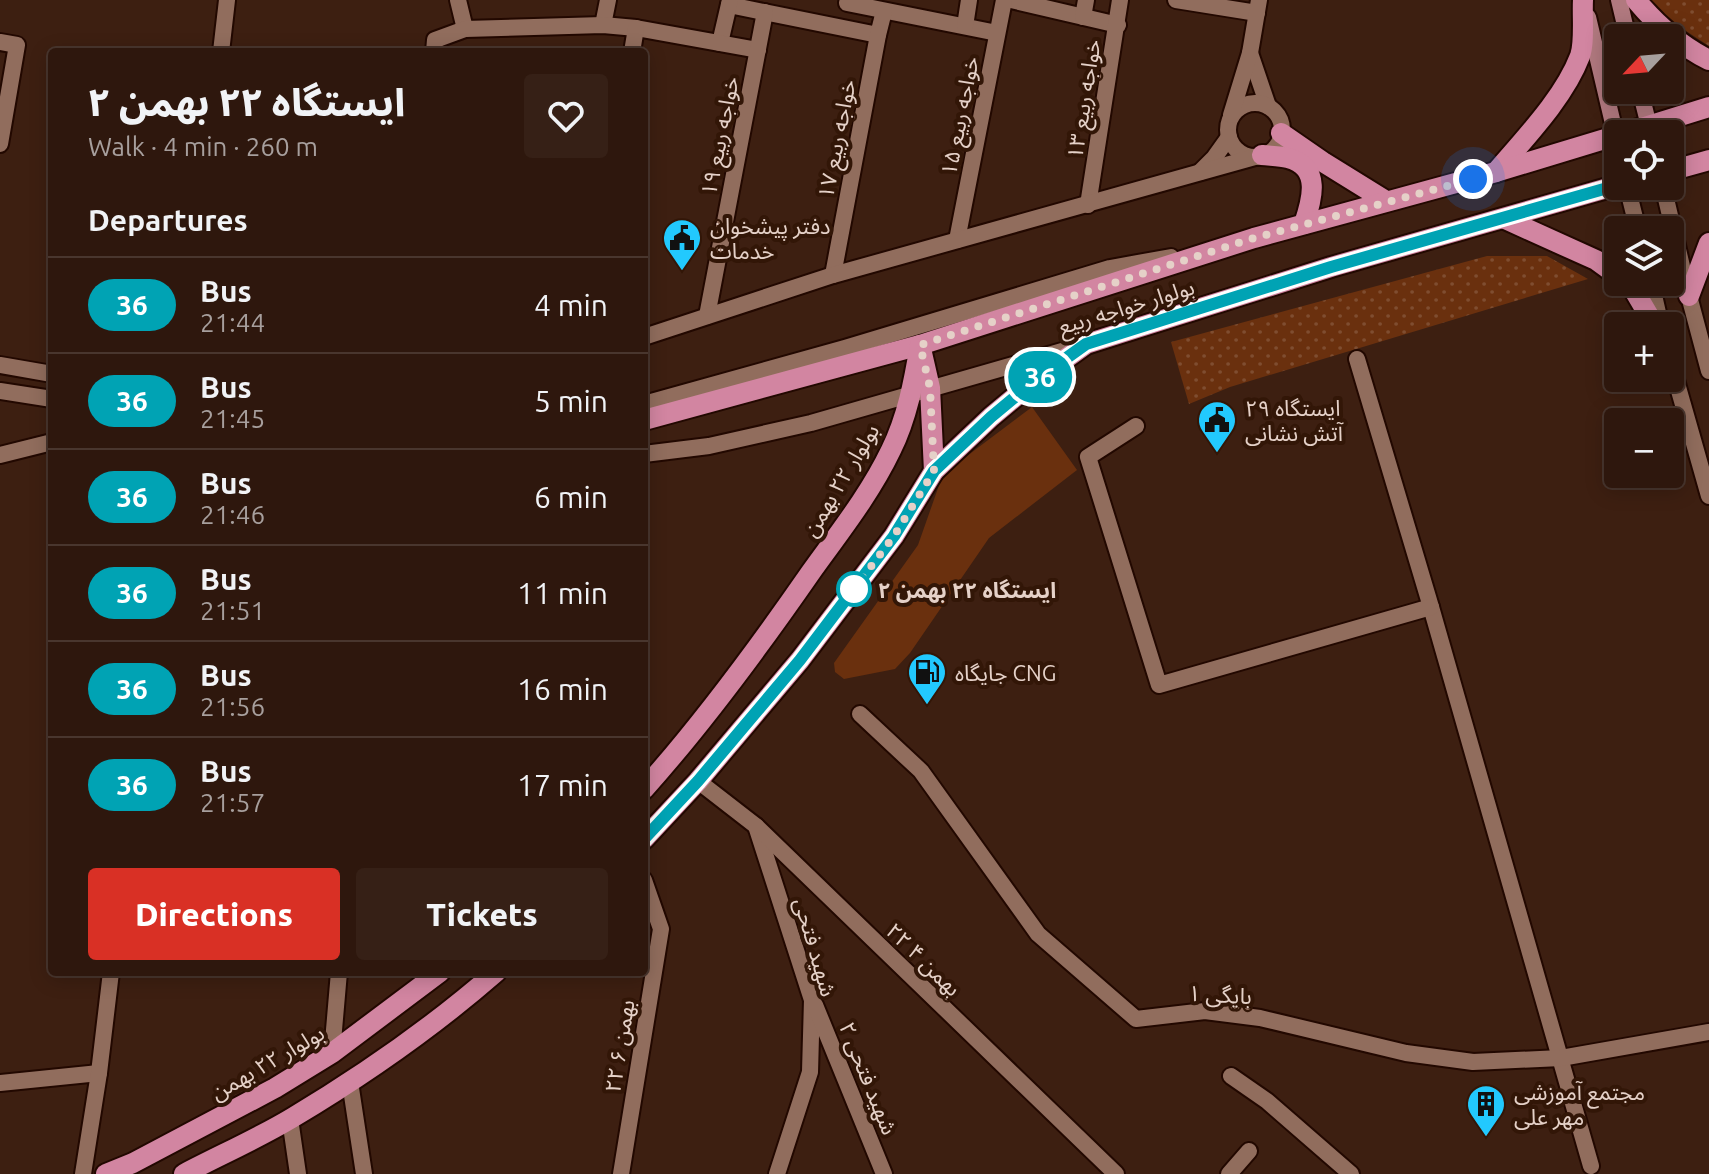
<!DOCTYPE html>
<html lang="en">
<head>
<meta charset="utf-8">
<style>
	:root { --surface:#2e170d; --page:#362016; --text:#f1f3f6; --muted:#a79f9d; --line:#49362e; --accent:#d93025 }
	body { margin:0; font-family:Ubuntu,"Noto Sans Arabic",sans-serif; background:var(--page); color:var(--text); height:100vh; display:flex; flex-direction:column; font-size:30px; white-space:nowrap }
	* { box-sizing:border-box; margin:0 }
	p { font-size:26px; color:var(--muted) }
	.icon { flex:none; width:44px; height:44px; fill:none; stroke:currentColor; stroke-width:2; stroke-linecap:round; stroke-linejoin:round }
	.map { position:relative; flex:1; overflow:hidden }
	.panel { position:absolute; left:48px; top:48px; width:600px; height:928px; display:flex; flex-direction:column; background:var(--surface); border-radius:8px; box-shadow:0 4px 20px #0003,0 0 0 2px var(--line) }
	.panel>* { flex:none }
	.badge { padding:0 16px; border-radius:26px; font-size:28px; line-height:52px }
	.needle { width:52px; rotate:244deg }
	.controls { position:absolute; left:1604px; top:24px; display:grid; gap:16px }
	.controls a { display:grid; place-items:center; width:80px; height:80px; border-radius:8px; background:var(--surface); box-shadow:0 4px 20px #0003,0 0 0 2px var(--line); font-size:40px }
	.you { position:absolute; width:40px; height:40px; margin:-20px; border:6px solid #fff; border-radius:50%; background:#1a73e8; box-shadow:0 0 0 12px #1a73e833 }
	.map>.badge { position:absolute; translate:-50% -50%; box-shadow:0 0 0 4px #fff }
	h2 { padding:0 40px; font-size:30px; line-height:72px }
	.round { display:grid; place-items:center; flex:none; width:84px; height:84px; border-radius:8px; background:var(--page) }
	.head { display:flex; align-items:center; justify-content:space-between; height:136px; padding:0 40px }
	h1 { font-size:38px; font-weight:800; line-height:60px }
	.primary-button { display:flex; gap:16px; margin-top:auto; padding:16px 40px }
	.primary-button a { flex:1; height:92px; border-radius:8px; background:var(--accent); color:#fff; font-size:32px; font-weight:800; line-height:92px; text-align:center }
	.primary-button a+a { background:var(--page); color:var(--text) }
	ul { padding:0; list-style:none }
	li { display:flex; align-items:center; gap:24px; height:96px; padding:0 40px; border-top:2px solid var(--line) }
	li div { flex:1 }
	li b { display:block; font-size:30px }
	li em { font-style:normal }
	li .badge { min-width:88px; font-weight:700; text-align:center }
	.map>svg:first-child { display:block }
	.green { fill:#6a300e }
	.park { fill:url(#park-dots) }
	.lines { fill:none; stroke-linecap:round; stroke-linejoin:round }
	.minor-casing { stroke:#220800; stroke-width:20 }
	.tertiary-casing { stroke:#220800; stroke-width:20 }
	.secondary-casing { stroke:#220800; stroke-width:20 }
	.primary-casing { stroke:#220800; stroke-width:24 }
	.minor { stroke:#916d5d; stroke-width:16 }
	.tertiary { stroke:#916d5d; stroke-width:16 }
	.secondary { stroke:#b1797f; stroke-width:16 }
	.primary { stroke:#d285a1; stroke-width:20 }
	.line-casing { stroke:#fff; stroke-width:18 }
	.line { stroke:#00a3b4; stroke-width:12 }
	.walk { stroke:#e5d1c8; stroke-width:8; stroke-dasharray:0 14.4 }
	.stop-dot { fill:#fff; stroke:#00a3b4; stroke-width:4 }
	.labels { text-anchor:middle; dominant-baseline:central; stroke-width:8; stroke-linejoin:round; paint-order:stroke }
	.street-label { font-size:22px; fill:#e5d1c8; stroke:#321607 }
	.poi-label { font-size:22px; fill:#e5d1c8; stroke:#321607; text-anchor:start }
	.stop-label { font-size:22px; font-weight:bold; fill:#e5d1c8; stroke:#321607; text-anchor:start }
</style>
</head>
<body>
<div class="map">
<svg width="1709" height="1174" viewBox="0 0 1709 1174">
	<defs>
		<pattern id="park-dots" width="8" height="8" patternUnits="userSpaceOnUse" patternTransform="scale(2)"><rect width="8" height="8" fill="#6a300e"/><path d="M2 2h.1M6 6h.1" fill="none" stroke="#7f4d30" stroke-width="1.8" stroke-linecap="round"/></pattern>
	</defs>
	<rect width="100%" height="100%" fill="#3d1f11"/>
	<path class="green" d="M1032,407l45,63 -88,68 -79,115 -15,16 -51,10 -9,-7 -1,-9 84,-118 25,-71z"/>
	<g class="park">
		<path d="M1650,0h59v46l-49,-32z"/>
		<path d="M1487,256h60l41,23 -358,108 -41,17 -18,-62z"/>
	</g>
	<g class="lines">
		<g class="minor-casing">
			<g id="minor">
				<path d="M458,0l7,29"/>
				<path d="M1011,0l107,25"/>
				<path d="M1176,0l81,13"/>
				<path d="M847,3l150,30"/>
				<path d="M729,5l149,30"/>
				<path d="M1083,17l3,-17"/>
				<path d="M603,25l5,-25"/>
				<path d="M965,26l4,-26"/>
				<path d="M0,42l17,3 -17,99"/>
				<path d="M720,43l10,-43"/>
				<path d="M434,52l1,-12 30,-11 138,-4 33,3 122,22"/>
				<path d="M632,52l4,-24"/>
				<path d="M1250,53l18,53"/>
				<circle cx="1255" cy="130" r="27"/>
				<path d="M1231,115l19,-62 9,-53"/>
				<path d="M1200,172l14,-14 15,-21"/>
				<path d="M1088,205l32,-205"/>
				<path d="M957,240l47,-240"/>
				<path d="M833,275l45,-240 6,-24"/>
				<path d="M707,316l58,-304"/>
				<path d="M644,337l189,-62 429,-120"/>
				<path d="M1357,359l74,248 160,559"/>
				<path d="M1136,426l-48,31 71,228 272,-78"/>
				<path d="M756,826l56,174 -2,72 -33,102"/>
				<path d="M815,1005l69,169"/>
				<path d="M332,1053l7,-81"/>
				<path d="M1231,1076l36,25 84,73"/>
				<path d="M350,1082l14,92"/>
				<path d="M0,1083l99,-10"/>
				<path d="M290,1119l8,55"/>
				<path d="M83,1174l16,-101 12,-101"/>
				<path d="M621,1174l40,-245 -17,-49"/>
				<path d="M1229,1174l20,-23"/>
			</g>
		</g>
		<g class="tertiary-casing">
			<g id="tertiary">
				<path d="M221,52l6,-52"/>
				<path d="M1627,186l11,44"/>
				<path d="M1663,186l26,110 20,75"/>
				<path d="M1651,282l10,44"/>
				<path d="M1670,359l39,137"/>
				<path d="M0,365l52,9"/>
				<path d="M0,391l52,8"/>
				<path d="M644,404l201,-56 265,-80 61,-11"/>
				<path d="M644,454l65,-8 102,-23 265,-76"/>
				<path d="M0,455l52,-13"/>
				<path d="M860,714l61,57 117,163 98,85 69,-8 55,7 146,35 67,9 88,-4 148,-26"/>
				<path d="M698,781l58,45 360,348"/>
			</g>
		</g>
		<g class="secondary-casing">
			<g id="secondary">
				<path d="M1619,0l9,38"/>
				<path d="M1588,17l30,128"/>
				<path d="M1640,90l11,44"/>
			</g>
		</g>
		<g class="primary-casing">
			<g id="primary">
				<path d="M1636,0c20,24 45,46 73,60"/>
				<path d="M1281,133l42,29 63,39"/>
				<path d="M1622,134l87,-27"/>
				<path d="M1262,155c9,1 18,1 26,3 34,9 24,42 16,66"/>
				<path d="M1670,171l39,-11"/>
				<path d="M1496,172c29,-34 68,-74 84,-116 5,-14 2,-40 3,-56"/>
				<path d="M1505,219l91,41 22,16"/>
				<path d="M1626,282l6,5 23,39"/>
				<path d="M1689,296l20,-53"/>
				<path d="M922,353l8,35 4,83"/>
				<path d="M644,420l276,-75 334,-107 242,-66 122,-37"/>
				<path d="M644,789c61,-68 115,-142 167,-217 28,-39 59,-78 80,-122 16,-32 23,-69 29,-105"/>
				<path d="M644,839l54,-58 102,-121 94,-124 40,-65 57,-54 42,-35 53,-38 245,-77 287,-82"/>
				<path d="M106,1174l27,-11 142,-75 57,-35 108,-81"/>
				<path d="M184,1174c36,-19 73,-35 108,-56 72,-43 141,-91 204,-146"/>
			</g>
		</g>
		<use href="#minor" class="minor"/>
		<use href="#tertiary" class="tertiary"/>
		<use href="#secondary" class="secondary"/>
		<use href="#primary" class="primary"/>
	</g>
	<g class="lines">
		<g class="line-casing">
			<path id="line" d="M644,839l54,-58 102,-121 94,-124 40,-65 57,-54 42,-35 53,-38 245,-77 287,-82"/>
		</g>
		<use href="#line" class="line"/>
		<path class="walk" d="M854,589l40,-53 40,-65 -4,-83 -10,-43 334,-107 219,-59"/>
	</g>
	<defs>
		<g id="civic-pin" transform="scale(2)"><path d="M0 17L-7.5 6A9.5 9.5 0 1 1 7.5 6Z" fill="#22c9fe" stroke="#321607"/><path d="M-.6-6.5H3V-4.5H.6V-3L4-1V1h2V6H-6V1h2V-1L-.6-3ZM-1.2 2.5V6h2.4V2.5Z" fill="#111"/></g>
		<g id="fuel-pin" transform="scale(2)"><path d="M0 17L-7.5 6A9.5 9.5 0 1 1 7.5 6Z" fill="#22c9fe" stroke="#321607"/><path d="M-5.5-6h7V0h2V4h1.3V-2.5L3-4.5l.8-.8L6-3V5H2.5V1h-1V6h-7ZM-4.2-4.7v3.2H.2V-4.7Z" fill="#111"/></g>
		<g id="building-pin" transform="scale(2)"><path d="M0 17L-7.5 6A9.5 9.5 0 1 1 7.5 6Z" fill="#22c9fe" stroke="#321607"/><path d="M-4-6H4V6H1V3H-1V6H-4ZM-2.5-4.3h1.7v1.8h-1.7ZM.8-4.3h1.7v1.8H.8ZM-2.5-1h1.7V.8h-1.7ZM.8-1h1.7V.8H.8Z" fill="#111"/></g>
	</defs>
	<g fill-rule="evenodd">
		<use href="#civic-pin" x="682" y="238"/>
		<use href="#civic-pin" x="1217" y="420"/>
		<use href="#fuel-pin" x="927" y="672"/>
		<use href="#building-pin" x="1486" y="1104"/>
	</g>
	<circle class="stop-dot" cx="854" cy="589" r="16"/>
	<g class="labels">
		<g class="street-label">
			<text transform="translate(1083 99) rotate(-81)">خواجه ربیع ۱۳</text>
			<text transform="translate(959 116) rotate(-79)">خواجه ربیع ۱۵</text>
			<text transform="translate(719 136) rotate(-79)">خواجه ربیع ۱۹</text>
			<text transform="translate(836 139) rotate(-79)">خواجه ربیع ۱۷</text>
			<text transform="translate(1126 306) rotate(-17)">بولوار خواجه ربیع</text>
			<text transform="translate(840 480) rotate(-59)">بولوار ۲۲ بهمن</text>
			<text transform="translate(816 947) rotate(74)">شهید فتحی</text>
			<text transform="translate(924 959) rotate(44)">۲۲ بهمن ۴</text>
			<text transform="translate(1220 994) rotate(3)">بایگی ۱</text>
			<text transform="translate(619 1046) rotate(-81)">۲۲ بهمن ۶</text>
			<text transform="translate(267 1062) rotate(-30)">بولوار ۲۲ بهمن</text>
			<text transform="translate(869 1078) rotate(68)">شهید فتحی ۲</text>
		</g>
		<g class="poi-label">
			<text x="710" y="225">دفتر پیشخوان<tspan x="710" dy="25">خدمات</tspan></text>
			<text x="1245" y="407">ایستگاه ۲۹<tspan x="1245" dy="25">آتش نشانی</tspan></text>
			<text x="955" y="672">جایگاه CNG</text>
			<text x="1514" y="1091">مجتمع آموزشی<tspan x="1514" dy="25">مهر علی</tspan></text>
		</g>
		<g class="stop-label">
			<text x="878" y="589">ایستگاه ۲۲ بهمن ۲</text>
		</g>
	</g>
</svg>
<div class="controls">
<a><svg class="needle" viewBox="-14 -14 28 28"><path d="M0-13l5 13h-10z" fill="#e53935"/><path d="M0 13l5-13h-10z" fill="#a79f9d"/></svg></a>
<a><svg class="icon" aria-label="locate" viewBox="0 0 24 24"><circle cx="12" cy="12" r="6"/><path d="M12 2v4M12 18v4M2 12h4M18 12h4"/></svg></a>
<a><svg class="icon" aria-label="layers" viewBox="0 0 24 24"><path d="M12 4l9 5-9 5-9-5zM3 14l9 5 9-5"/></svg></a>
<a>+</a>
<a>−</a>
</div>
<div class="you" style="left:1473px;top:179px"></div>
<b class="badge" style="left:1040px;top:377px;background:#00a3b4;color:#fff">36</b>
<section class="panel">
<div class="head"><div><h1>ایستگاه ۲۲ بهمن ۲</h1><p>Walk · 4 min · 260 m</p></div><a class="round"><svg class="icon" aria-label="heart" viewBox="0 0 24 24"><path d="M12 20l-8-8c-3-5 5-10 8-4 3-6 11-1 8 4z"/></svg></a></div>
<h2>Departures</h2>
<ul>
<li><span class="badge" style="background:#00a3b4;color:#fff">36</span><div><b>Bus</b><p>21:44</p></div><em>4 min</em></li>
<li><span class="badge" style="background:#00a3b4;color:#fff">36</span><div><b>Bus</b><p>21:45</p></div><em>5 min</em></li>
<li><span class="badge" style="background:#00a3b4;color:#fff">36</span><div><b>Bus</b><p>21:46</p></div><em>6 min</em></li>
<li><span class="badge" style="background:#00a3b4;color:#fff">36</span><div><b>Bus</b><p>21:51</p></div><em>11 min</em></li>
<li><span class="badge" style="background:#00a3b4;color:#fff">36</span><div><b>Bus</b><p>21:56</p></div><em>16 min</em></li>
<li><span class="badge" style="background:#00a3b4;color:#fff">36</span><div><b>Bus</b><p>21:57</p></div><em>17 min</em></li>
</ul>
<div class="primary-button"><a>Directions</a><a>Tickets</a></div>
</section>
</div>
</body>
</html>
